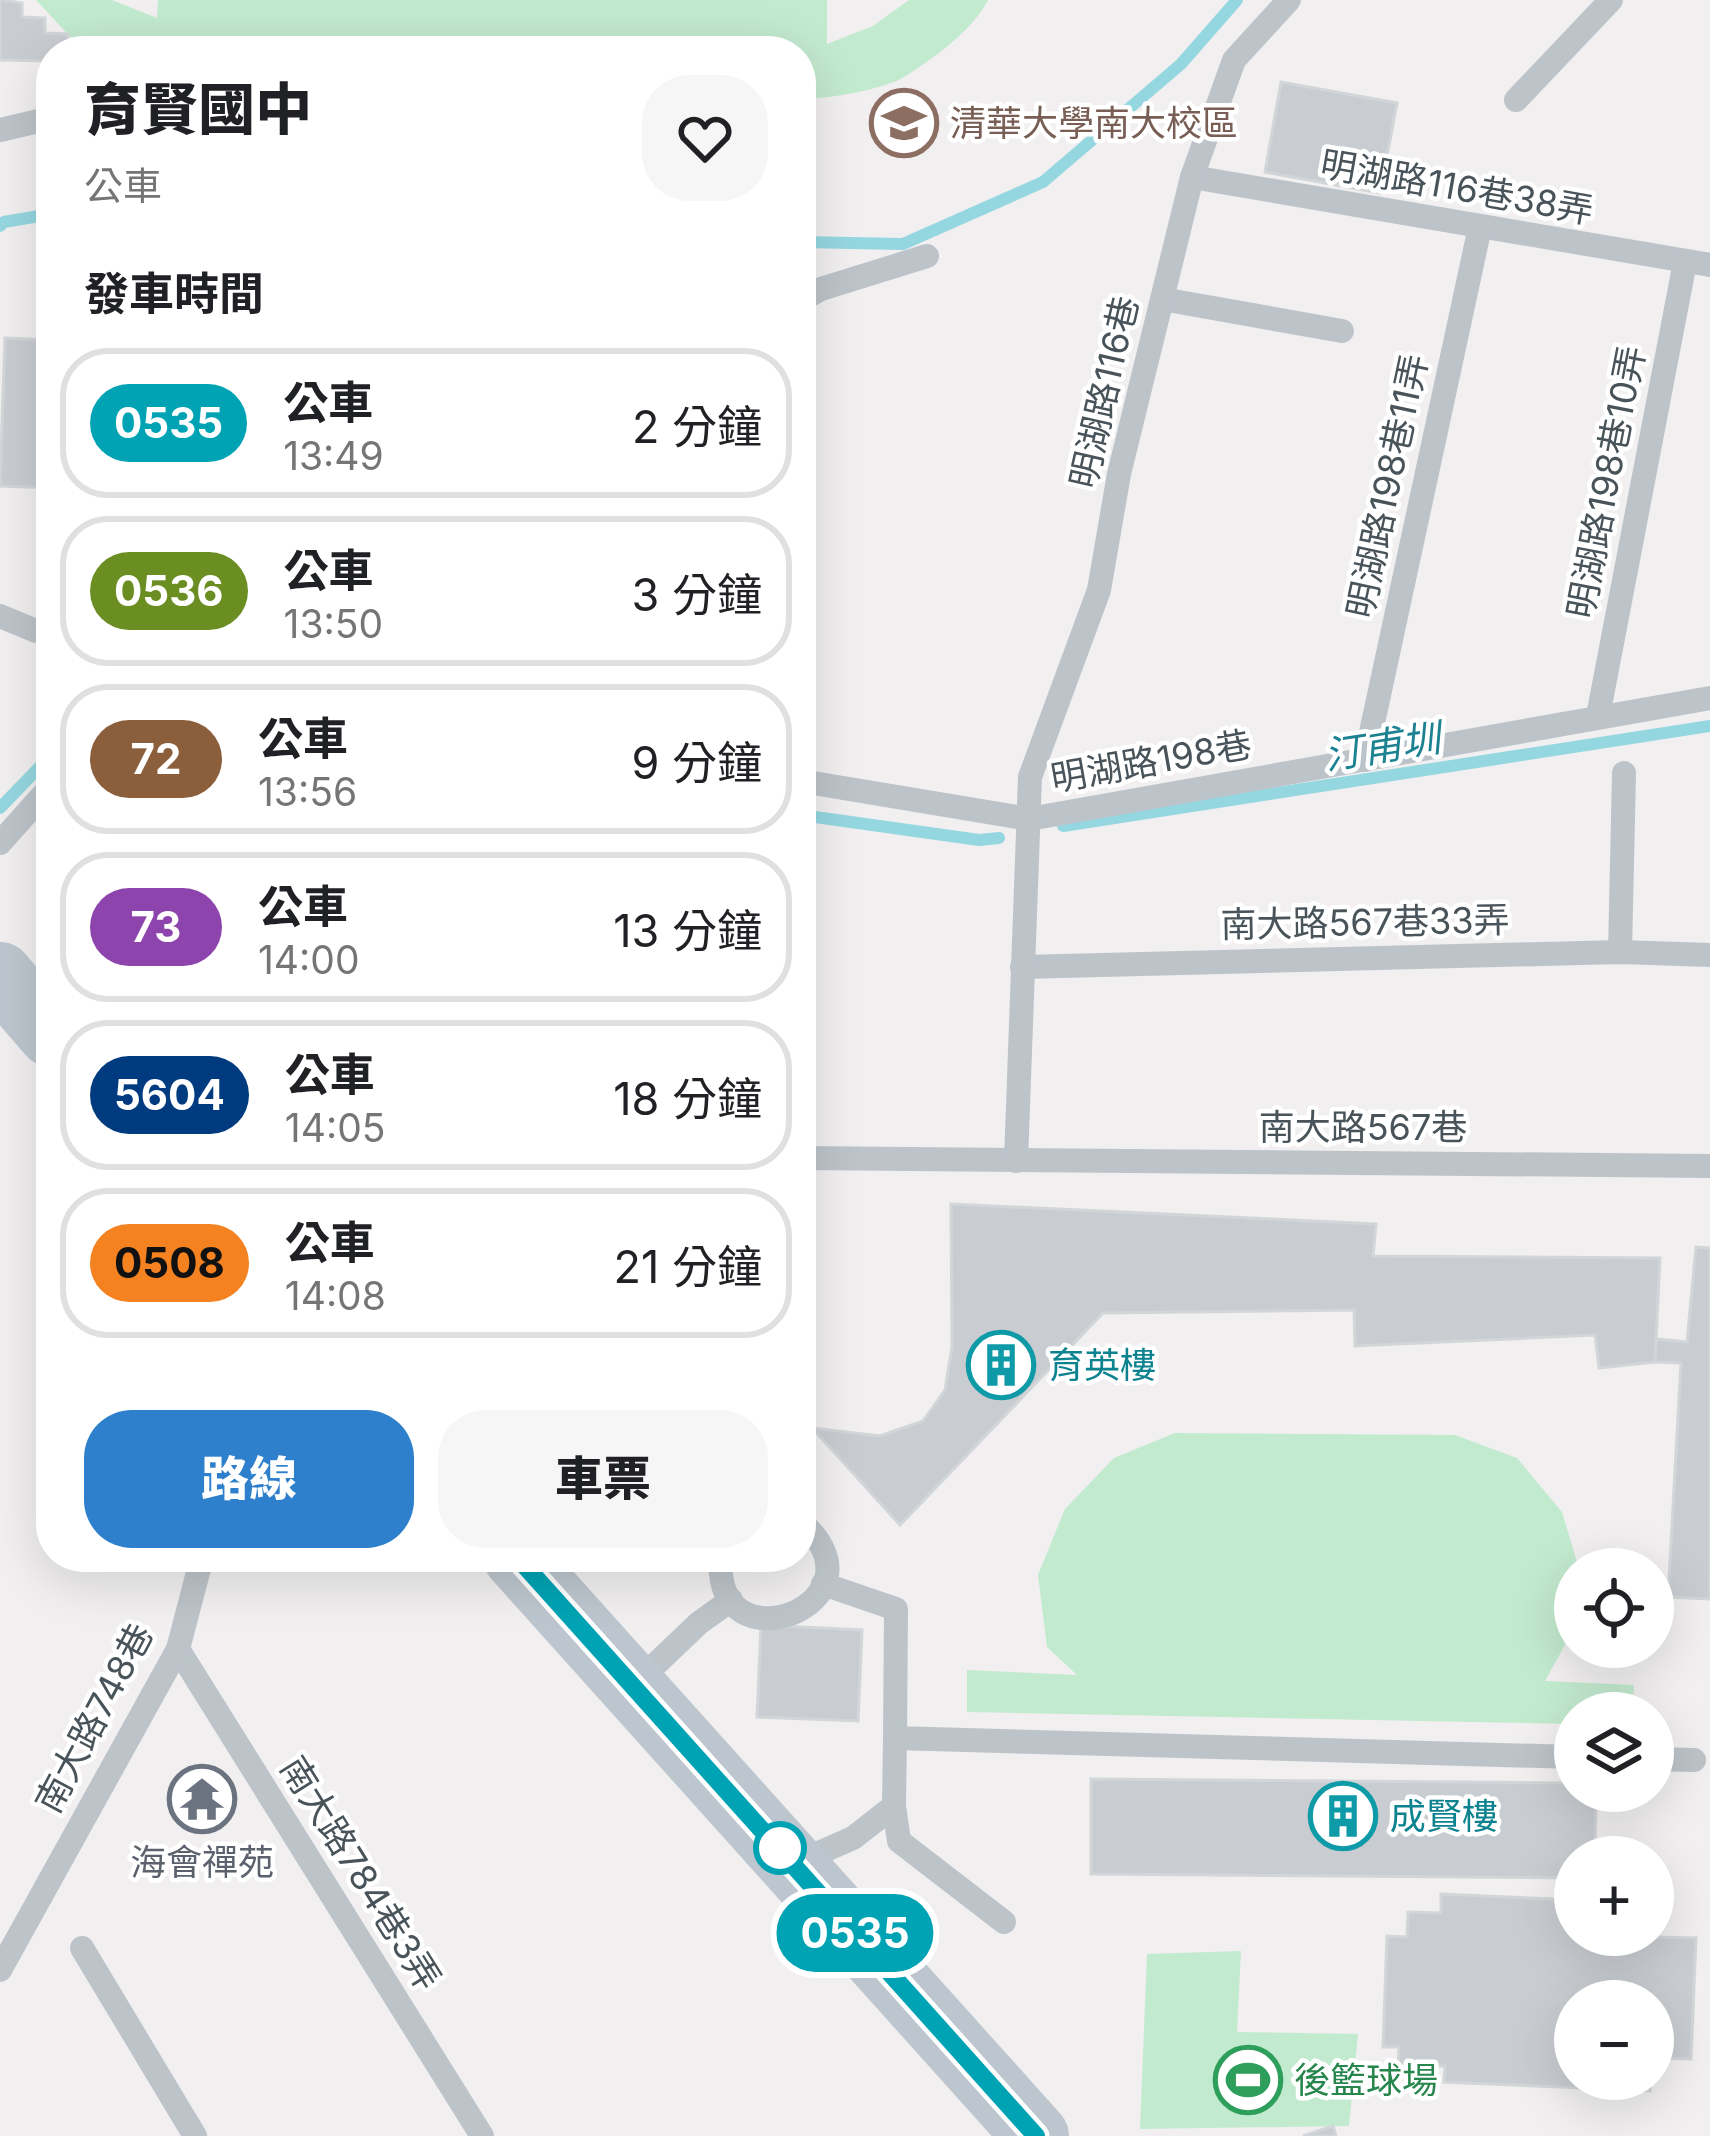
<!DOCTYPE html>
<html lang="zh-TW">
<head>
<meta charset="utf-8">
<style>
	:root { --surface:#fff; --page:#f6f6f6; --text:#202124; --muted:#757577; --line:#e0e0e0; --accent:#2e7fcc }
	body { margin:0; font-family:Inter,"Noto Sans TC",sans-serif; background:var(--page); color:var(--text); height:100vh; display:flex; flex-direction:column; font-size:45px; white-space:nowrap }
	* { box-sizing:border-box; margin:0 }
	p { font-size:39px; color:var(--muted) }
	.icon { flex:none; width:66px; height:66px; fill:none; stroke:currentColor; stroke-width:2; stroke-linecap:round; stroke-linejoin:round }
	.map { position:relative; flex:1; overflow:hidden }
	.panel { position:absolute; left:36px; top:36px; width:780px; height:1536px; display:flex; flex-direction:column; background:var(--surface); border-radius:48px; box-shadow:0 12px 48px #0002 }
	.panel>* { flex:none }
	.badge { padding:0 24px; border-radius:39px; font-size:42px; line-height:78px }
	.buttons { position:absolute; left:1554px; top:1548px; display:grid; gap:24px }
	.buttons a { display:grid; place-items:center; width:120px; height:120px; border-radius:50%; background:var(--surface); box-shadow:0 12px 48px #0002; font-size:60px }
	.map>.badge { position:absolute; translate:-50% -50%; box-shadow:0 0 0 6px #fff }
	h2 { padding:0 48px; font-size:45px; line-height:108px }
	.round { display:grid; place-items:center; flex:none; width:126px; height:126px; border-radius:48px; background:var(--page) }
	.headline { display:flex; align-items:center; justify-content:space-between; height:204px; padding:0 48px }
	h1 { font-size:57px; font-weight:800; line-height:90px }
	.button { display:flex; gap:24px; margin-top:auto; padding:24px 48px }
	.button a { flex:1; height:138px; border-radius:48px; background:var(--accent); color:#fff; font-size:48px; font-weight:800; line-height:138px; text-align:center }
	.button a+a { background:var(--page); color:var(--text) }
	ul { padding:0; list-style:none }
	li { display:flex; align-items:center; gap:36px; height:150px; margin:0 24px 18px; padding:0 24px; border:6px solid var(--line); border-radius:48px }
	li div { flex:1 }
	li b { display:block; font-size:45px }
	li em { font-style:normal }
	li .badge { min-width:132px; font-weight:700; text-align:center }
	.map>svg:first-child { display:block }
	.green { fill:#c2eacf }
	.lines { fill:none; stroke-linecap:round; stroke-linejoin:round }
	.stream { stroke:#95d7e1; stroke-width:12 }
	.building { fill:#c9ccd1; stroke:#d3d6d9; stroke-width:3 }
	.lane { stroke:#bcc4ca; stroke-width:24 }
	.secondary { stroke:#bdc6ce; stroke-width:66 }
	.line-casing { stroke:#fff; stroke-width:27 }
	.line { stroke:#00a3b4; stroke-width:18 }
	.stop-dot { fill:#fff; stroke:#00a3b4; stroke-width:6 }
	.labels { text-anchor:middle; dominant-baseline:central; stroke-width:9; stroke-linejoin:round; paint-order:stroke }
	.education-label { font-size:36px; fill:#785e54; stroke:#fff; text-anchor:start }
	.street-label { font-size:36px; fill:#49535a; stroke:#fff }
	.culture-label { font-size:36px; fill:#0d838f; stroke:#fff; text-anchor:start }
	.worship-label { font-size:36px; fill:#5b616d; stroke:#fff }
	.leisure-label { font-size:36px; fill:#27864d; stroke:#fff; text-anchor:start }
	.water-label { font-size:39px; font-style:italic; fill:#1c8292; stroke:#fff }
</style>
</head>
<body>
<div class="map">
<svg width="1710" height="2136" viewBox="0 0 1710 2136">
	<rect width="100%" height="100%" fill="#f1efef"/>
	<g class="green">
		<path d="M36,0h76l45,18 1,-18h669v44l46,-18 36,-26h79c-15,30 -55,59 -84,77 -22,13 -77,22 -103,22v-48h-707l-16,-6z"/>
		<path d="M1175,1433l280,2 62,23 45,54 17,57h-4c0,59 -1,62 -30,112l89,4 -2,28h-57v11l-608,-12v-42l110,5 -30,-28 -9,-72 27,-66 49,-51z"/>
		<path d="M1241,1951l-4,81 121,2 -9,92 -209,3 7,-175z"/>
	</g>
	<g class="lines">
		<g class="stream">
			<path d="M0,226l4,-4 47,-8"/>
			<path d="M801,242l102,2 140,-62 138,-118 56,-64"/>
			<path d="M0,808l51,-53"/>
			<path d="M801,815l178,25 20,-2"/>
			<path d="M1063,826l647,-100"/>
		</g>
	</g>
	<g class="building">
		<path d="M0,0l22,3v14l23,1v15l23,1 -1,17h-16v10l-51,-1z"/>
		<path d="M1281,82l116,21 -17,90 -115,-21z"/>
		<path d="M5,338l46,2v148l-51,-2z"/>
		<path d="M951,1204l425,20 -3,32 287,2 -5,104 -56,6 -4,-33 -240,11 -1,-36 -251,3 -203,212 -88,-97 68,8 43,-15 22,-31 7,-43z"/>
		<path d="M1696,1247l14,1v351l-42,-2 13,-234 -26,-1 1,-23 31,3z"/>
		<path d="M761,1625l101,5 -4,91 -101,-4z"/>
		<path d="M1091,1779l484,4v8h21l-1,66h-20v21l-484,-4z"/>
		<path d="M1441,1894l134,6v35l121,3 -5,121 -38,-1v-57h-78v78h76l-1,12 -206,-9 1,-16 -47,-1 1,-18h-16l4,-111 20,1 1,-25 33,1z"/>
		<path d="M1333,2126l3,10h-33z"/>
	</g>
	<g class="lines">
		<g class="lane">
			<path d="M1516,100l95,-100"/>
			<path d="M0,130l51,-12"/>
			<path d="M1192,177l518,88"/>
			<path d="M1162,299l180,32"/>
			<path d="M801,300l20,-11 106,-33"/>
			<path d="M0,616l36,15 15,-4"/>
			<path d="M1598,716l87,-454"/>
			<path d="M1365,760l115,-533"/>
			<path d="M801,781l228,38 681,-121"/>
			<path d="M0,843l51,-57"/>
			<path d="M1620,952l4,-179"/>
			<path d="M1022,967l598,-15 90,3"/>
			<path d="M801,1158l909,8"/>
			<path d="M1016,1161l14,-384 69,-187 20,-116 73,-297 42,-117 55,-60"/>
			<path d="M721,1557c-10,116 173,46 80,-35"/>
			<path d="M823,1584l73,25 -1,129 680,19"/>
			<path d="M178,1649l304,487"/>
			<path d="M636,1683l63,-60 32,-23"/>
			<path d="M1653,1759l41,1"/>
			<path d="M894,1806l5,35 105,81"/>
			<path d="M796,1863l57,-25 41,-32 1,-68"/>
			<path d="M82,1948l113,188"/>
			<path d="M0,1970l178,-321 24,-92"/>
		</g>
		<g class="secondary">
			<path d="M0,975l51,59"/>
			<path d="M516,1557l520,579"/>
		</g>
	</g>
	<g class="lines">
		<g class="line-casing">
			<path id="line" d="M517,1557l519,579"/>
		</g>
		<use href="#line" class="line"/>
	</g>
	<defs>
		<g id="university-ring" transform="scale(3.45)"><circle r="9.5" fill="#fff" stroke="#8d6e63" stroke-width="1.5"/><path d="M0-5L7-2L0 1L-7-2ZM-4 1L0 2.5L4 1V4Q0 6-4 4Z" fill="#8d6e63"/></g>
		<g id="building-ring" transform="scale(3.45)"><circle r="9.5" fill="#fff" stroke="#0f9aa8" stroke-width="1.5"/><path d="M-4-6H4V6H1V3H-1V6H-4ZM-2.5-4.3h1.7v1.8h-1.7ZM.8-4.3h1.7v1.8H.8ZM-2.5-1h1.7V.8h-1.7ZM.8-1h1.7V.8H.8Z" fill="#0f9aa8"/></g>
		<g id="temple-ring" transform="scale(3.45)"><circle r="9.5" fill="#fff" stroke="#6b7280" stroke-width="1.5"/><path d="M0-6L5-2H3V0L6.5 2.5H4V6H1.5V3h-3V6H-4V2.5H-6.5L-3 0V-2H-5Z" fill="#6b7280"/></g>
		<g id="stadium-ring" transform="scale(3.45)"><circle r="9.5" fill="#fff" stroke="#2e9e5b" stroke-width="1.5"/><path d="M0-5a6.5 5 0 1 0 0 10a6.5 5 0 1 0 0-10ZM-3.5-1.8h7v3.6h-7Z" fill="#2e9e5b"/></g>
	</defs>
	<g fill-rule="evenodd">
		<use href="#university-ring" x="904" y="123"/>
		<use href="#building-ring" x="1001" y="1365"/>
		<use href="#temple-ring" x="202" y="1799"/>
		<use href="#building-ring" x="1343" y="1816"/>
		<use href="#stadium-ring" x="1248" y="2080"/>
	</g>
	<circle class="stop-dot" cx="780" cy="1848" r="24"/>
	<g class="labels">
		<g class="education-label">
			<text x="950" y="123">清華大學南大校區</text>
		</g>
		<g class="street-label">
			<text transform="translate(1457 187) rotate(10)">明湖路116巷38弄</text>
			<text transform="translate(1104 392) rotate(-77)">明湖路116巷</text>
			<text transform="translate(1606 482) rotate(-79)">明湖路198巷10弄</text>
			<text transform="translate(1387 486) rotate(-78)">明湖路198巷11弄</text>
			<text transform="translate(1151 761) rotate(-10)">明湖路198巷</text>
			<text transform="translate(1365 922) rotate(-1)">南大路567巷33弄</text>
			<text x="1363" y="1127">南大路567巷</text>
			<text transform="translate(94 1718) rotate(-62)">南大路748巷</text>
			<text transform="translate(361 1873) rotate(58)">南大路784巷3弄</text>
		</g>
		<g class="culture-label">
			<text x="1048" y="1365">育英樓</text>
			<text x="1390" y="1816">成賢樓</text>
		</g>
		<g class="worship-label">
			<text x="202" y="1862">海會禪苑</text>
		</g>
		<g class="leisure-label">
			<text x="1294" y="2080">後籃球場</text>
		</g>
		<g class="water-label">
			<text transform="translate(1382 746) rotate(-9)">汀甫圳</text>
		</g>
	</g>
</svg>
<div class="buttons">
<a><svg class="icon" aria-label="locate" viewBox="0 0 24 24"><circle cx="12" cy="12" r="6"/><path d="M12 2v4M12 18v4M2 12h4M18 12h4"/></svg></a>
<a><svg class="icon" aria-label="layers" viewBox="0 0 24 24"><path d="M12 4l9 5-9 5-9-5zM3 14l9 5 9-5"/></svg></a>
<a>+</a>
<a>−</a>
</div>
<b class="badge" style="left:855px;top:1933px;background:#00a3b4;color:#fff">0535</b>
<section class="panel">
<div class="headline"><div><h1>育賢國中</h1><p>公車</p></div><a class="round"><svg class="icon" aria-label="heart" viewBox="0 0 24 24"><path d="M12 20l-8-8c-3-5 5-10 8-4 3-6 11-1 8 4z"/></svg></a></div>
<h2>發車時間</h2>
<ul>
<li><span class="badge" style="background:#00a3b4;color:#fff">0535</span><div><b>公車</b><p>13:49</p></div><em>2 分鐘</em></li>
<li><span class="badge" style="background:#6b8e23;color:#fff">0536</span><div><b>公車</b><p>13:50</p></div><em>3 分鐘</em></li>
<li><span class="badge" style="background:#8b5e3c;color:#fff">72</span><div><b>公車</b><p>13:56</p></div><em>9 分鐘</em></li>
<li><span class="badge" style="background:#8e44ad;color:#fff">73</span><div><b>公車</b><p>14:00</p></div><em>13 分鐘</em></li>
<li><span class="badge" style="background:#003b80;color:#fff">5604</span><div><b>公車</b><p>14:05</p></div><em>18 分鐘</em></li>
<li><span class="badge" style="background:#f58220;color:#111">0508</span><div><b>公車</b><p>14:08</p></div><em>21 分鐘</em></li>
</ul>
<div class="button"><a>路線</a><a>車票</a></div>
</section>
</div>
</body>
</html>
